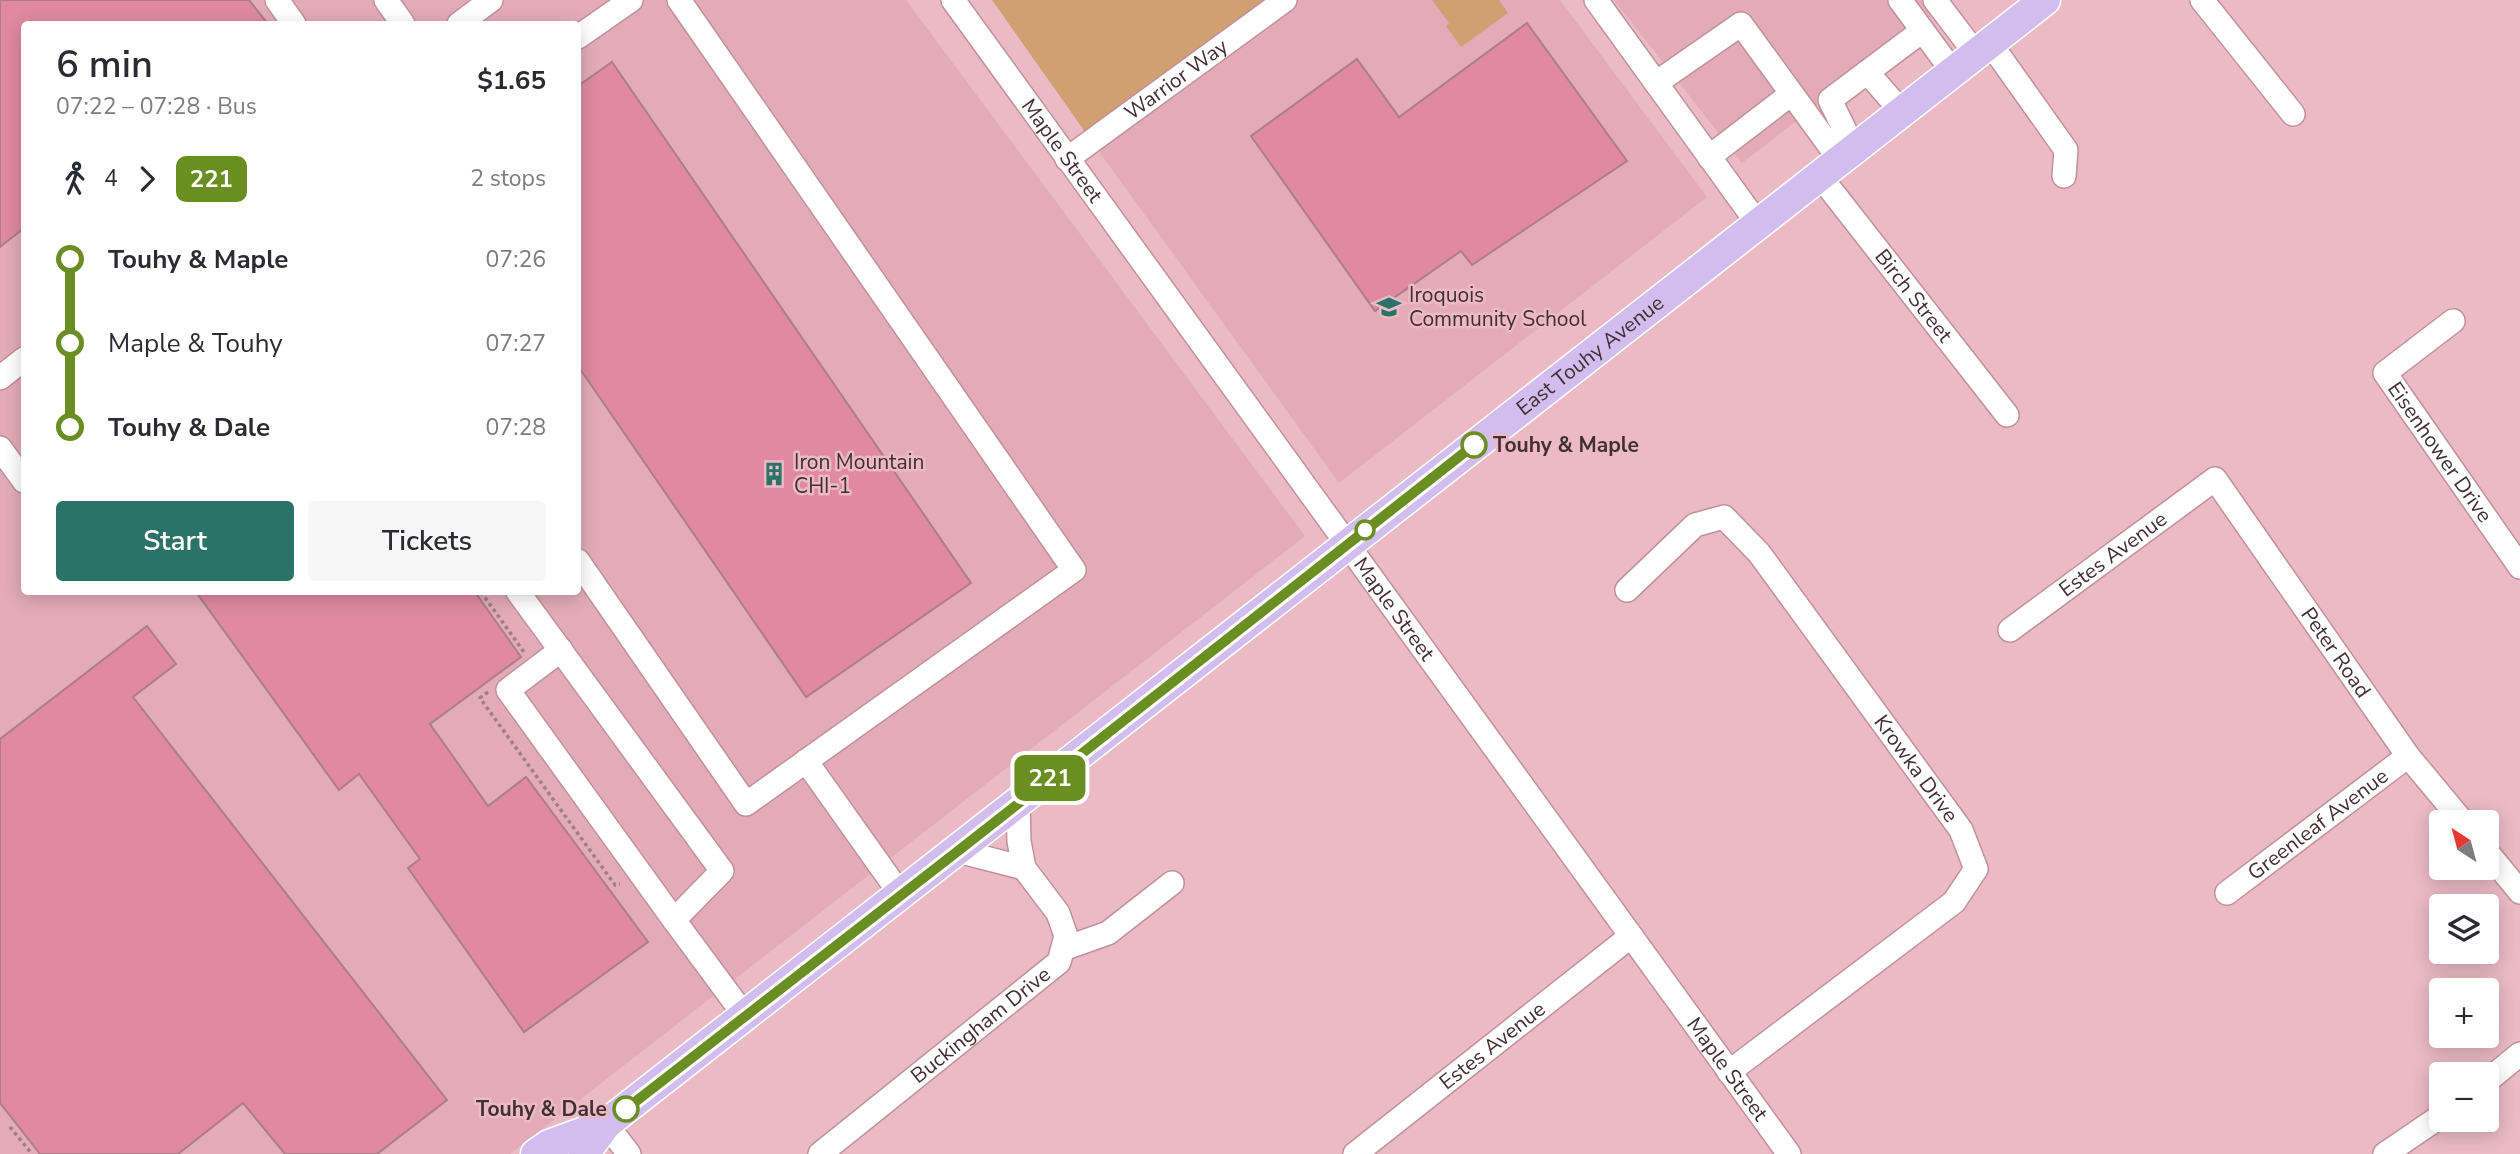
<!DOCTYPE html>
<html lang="en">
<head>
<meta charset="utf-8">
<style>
	:root { --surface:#fff; --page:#f7f7f7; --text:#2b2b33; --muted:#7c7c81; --accent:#2b7268 }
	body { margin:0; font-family:"Nunito Sans",sans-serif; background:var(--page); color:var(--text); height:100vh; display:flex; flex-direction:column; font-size:26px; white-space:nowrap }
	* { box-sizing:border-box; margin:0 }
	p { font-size:23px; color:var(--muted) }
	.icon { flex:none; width:38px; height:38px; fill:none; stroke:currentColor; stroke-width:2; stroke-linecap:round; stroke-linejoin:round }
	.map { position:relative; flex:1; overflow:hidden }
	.drawer { position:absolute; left:21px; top:21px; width:560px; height:574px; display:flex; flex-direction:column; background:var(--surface); border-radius:7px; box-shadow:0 4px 18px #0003 }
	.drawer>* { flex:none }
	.badge { padding:0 14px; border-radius:10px; font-size:24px; line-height:46px }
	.needle { width:46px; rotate:324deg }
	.buttons { position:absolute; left:2429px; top:810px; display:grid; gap:14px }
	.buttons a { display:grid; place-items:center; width:70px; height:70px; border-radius:7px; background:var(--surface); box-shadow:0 4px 18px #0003; font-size:35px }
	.map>.badge { position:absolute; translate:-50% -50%; box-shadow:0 0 0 4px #fff }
	.legs { display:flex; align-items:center; gap:10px; height:77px; padding:0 35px; font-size:23px }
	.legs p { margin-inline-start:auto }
	.summary { display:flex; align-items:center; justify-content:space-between; height:119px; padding:0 35px }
	h1 { font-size:38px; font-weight:600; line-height:52px }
	.primary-button { display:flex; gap:14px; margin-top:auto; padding:14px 35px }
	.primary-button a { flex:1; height:80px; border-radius:7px; background:var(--accent); color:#fff; font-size:28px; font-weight:600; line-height:80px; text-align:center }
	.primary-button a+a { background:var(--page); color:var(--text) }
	ul { padding:0 35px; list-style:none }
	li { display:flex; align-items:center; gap:24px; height:84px; font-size:26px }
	li i { display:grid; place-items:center; width:10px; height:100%; margin:0 9px; background:currentColor }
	li i::after { content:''; width:18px; height:18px; margin:-9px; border:5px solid; border-radius:50%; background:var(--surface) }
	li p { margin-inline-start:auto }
	li:first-child i { background:linear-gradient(#0000 50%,currentColor 0) }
	li:last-child i { background:linear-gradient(currentColor 50%,#0000 0) }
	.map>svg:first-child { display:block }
	.built { fill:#e3abb8; fill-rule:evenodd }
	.green { fill:#d09f72 }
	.building { fill:#e089a0; stroke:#ab7e88; stroke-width:2 }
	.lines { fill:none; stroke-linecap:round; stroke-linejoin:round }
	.minor-casing { stroke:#c0919c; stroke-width:26 }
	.major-casing { stroke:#fff; stroke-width:33 }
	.path { stroke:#a17d85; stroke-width:3.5; stroke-dasharray:3.5 3.5; stroke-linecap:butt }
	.minor { stroke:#fff; stroke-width:23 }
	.major { stroke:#d2beee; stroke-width:30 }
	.line-1-casing { stroke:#fff; stroke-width:16 }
	.line-1 { stroke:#6b8e23; stroke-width:10 }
	.stop-1-dot { fill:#fff; stroke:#6b8e23; stroke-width:3.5 }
	.labels { text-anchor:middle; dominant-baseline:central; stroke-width:5; stroke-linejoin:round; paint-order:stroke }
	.street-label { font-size:21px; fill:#422f33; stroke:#ebbac5 }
	.poi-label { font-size:21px; fill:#422f33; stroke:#ebbac5; text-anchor:start }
	.stop-label { font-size:21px; font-weight:bold; fill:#422f33; stroke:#ebbac5; text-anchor:start }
</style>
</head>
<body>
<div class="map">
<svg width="2520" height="1154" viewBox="0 0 2520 1154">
	<rect width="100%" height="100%" fill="#ebbac5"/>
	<g class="built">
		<path d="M0,0h906l399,536 -795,618h-510zM24,24h554v568h-554z"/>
		<path d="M1296,0h264l147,197 -368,286 -244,-337z"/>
		<path d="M1614,0h339l-211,163z"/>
	</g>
	<g class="green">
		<path d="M992,0h304l-201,146z"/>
		<path d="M1432,0h67l9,13 -47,34 -15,-21 3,-3z"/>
	</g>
	<g class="building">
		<path d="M0,0h249l19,24h-244v204l-24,19z"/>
		<path d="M1527,23l100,138 -155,104 -11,-14 -86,60 -124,-175 106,-77 42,58z"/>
		<path d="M612,62l359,521 -165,114 -228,-331v-280z"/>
		<path d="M196,592h279l46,65 -91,67 58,82 38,-29 122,165 -124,90 -116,-164 12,-9 -61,-85 -20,16z"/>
		<path d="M147,626l29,38 -43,33 314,403 -70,54h-92l-42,-51 -65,51h-138l-40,-51v-364z"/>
	</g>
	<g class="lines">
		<g class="minor-casing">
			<g id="minor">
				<path d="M277,0l17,24"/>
				<path d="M386,0l17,24"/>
				<path id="s1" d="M953,0l836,1154"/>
				<path d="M1596,0l162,224"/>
				<path d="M1900,0l53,72"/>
				<path d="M1935,0l41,54"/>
				<path d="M2202,0l91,114"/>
				<path d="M459,24l32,-24"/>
				<path d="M578,37l53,-37"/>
				<path d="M1990,43l76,107 -2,26"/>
				<path d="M1867,72l35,40"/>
				<path d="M1656,83l85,-59 99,136"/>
				<path d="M1854,149l-24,-49 92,-69"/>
				<path d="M1709,157l82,-63"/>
				<path id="s2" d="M1067,159l218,-159"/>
				<path id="s3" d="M1820,176l187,239"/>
				<path id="s4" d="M2453,321l-68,52 135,194"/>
				<path d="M0,378l24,-19"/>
				<path d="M0,448l24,33"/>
				<path d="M578,561l168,243 328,-234 -395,-570"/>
				<path id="s5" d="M1627,590l68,-65 29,-8 35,36 202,277 15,39 -22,33 -225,170"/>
				<path d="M518,592l204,279 -48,49 71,96"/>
				<path id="s6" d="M2010,630l205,-151 193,277 55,66"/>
				<path d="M561,650l-53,40 166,230"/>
				<path d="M806,761l95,134"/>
				<path d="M958,851l66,17"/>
				<path d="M2487,852l33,40"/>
				<path id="s7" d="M2227,893l181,-137"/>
				<path d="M1063,949l45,-16 64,-50"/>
				<path d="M2487,1081l33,-27"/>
				<path d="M606,1124l23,30"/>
				<path id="s8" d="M820,1154l239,-192 7,-26 -8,-23 -34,-45 -5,-27 -1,-38"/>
				<path id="s9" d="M1355,1154l276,-218"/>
				<path d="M2385,1154l56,-38"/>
			</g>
		</g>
		<g class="major-casing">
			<g id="major">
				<path d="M536,1154l13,-9 57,-21"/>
				<path id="s10" d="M584,1154l22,-30 1439,-1124"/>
			</g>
		</g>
		<g class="path">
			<path d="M481,592l43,60"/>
			<path d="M488,692l-8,6 135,187 5,-1"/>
			<path d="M10,1127l22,27"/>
		</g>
		<use href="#minor" class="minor"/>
		<use href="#major" class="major"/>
	</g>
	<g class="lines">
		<g class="line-1-casing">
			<path id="line-1" d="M626,1109l332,-258 516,-406"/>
		</g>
		<use href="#line-1" class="line-1"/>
	</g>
	<defs>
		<g id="school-bare" transform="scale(1.89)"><path d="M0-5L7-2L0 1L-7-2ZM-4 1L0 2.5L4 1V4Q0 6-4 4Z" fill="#2b7268" stroke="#ebbac5" stroke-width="2.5" paint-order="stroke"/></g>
		<g id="building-bare" transform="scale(1.89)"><path d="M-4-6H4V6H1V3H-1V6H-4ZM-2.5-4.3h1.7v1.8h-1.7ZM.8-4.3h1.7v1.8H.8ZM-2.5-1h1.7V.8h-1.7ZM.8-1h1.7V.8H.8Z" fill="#2b7268" stroke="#ebbac5" stroke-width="2.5" paint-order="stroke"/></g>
	</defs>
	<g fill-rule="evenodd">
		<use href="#school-bare" x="1389" y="307"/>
		<use href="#building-bare" x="774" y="474"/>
	</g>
	<g class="stop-1-dot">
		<circle cx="1474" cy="445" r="12"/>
		<circle cx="1365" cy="530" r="9"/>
		<circle cx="626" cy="1109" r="12"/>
	</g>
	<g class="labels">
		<g class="street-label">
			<text stroke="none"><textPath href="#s2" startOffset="135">Warrior Way</textPath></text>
			<text stroke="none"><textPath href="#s1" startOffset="186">Maple Street</textPath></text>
			<text stroke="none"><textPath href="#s3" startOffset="152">Birch Street</textPath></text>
			<text stroke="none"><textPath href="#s10" startOffset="1286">East Touhy Avenue</textPath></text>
			<text stroke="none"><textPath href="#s4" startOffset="182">Eisenhower Drive</textPath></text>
			<text stroke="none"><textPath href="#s6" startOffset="128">Estes Avenue</textPath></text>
			<text stroke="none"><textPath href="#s1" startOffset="752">Maple Street</textPath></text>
			<text stroke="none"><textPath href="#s6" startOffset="466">Peter Road</textPath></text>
			<text stroke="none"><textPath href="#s5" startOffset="441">Krowka Drive</textPath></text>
			<text stroke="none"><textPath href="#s7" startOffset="114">Greenleaf Avenue</textPath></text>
			<text stroke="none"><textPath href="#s8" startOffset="206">Buckingham Drive</textPath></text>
			<text stroke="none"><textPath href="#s9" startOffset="175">Estes Avenue</textPath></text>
			<text stroke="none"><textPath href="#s1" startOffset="1320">Maple Street</textPath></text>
		</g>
		<g class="poi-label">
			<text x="1409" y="295">Iroquois<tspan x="1409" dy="24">Community School</tspan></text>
			<text x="794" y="462">Iron Mountain<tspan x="794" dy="24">CHI-1</tspan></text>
		</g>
		<g class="stop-label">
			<text x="1493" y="445">Touhy &amp; Maple</text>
			<text x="607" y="1109" text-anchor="end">Touhy &amp; Dale</text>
		</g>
	</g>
</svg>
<div class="buttons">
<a><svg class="needle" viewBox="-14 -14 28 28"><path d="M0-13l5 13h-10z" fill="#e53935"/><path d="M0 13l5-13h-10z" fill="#7c7c81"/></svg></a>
<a><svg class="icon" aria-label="layers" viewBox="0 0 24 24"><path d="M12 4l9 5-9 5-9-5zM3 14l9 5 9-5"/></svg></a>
<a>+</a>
<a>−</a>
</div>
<b class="badge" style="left:1050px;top:778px;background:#6b8e23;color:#fff">221</b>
<section class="drawer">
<div class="summary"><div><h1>6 min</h1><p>07:22 – 07:28 · Bus</p></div><b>$1.65</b></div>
<div class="legs"><svg class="icon" aria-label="walk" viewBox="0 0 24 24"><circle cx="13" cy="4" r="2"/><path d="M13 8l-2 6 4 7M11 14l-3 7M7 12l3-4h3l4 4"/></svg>4<svg class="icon" aria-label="forward" viewBox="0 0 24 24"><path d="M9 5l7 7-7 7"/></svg><b class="badge" style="background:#6b8e23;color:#fff">221</b><p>2 stops</p></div>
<ul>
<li><i style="color:#6b8e23"></i><b>Touhy &amp; Maple</b><p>07:26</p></li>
<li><i style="color:#6b8e23"></i><span>Maple &amp; Touhy</span><p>07:27</p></li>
<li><i style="color:#6b8e23"></i><b>Touhy &amp; Dale</b><p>07:28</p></li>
</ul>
<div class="primary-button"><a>Start</a><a>Tickets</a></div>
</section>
</div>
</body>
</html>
